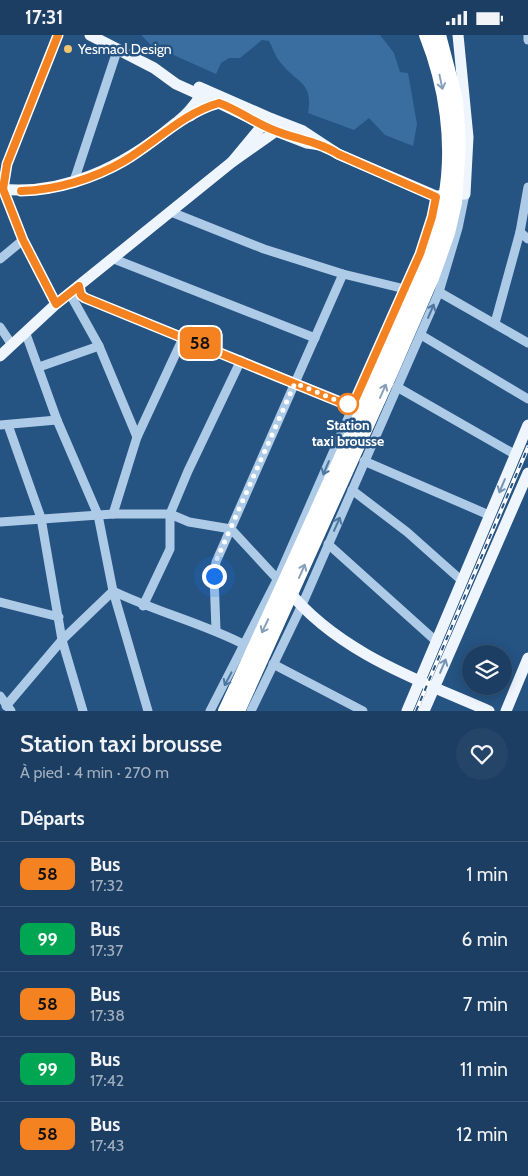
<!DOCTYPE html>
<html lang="fr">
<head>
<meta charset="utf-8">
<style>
	:root { --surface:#1c3e62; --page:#254568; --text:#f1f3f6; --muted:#a0aebe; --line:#3a5777 }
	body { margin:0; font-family:Cabin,sans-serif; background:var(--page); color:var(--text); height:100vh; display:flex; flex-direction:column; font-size:19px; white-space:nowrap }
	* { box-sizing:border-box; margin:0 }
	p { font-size:16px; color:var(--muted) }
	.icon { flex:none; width:28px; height:28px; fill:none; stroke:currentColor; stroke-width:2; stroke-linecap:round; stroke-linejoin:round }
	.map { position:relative; height:676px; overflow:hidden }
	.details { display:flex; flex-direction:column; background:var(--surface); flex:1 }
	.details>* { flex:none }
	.badge { padding:0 10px; border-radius:8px; font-size:18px; line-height:32px }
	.controls { position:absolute; left:462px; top:610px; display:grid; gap:10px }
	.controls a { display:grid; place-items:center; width:50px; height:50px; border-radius:50%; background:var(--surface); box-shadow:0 2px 12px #0003,0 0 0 1px var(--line); font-size:25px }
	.you { position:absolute; width:25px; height:25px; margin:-12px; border:4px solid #fff; border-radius:50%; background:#1a73e8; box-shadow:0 0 0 8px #1a73e833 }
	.map>.badge { position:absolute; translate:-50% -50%; box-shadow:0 0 0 2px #fff }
	h2 { padding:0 20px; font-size:19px; line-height:45px }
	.round { display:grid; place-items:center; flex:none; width:52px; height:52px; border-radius:26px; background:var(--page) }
	.headline { display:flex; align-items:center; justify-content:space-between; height:85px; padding:0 20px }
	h1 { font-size:24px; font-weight:600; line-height:38px }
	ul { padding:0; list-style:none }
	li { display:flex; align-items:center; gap:15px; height:65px; padding:0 20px; border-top:1px solid var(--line) }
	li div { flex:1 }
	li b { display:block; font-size:19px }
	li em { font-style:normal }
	li .badge { min-width:55px; font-weight:700; text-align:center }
	.status { display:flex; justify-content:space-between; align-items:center; height:35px; padding:0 25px; background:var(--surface); direction:ltr }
	.status svg { height:14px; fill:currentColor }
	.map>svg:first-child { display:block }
	.green { fill:#3a6ea0 }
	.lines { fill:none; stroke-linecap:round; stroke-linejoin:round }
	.minor { stroke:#adcbe7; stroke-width:9 }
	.major { stroke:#eff5fd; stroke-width:11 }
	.highway { stroke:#fff; stroke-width:14 }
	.rail-casing { stroke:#fff; stroke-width:4 }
	.rail { stroke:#255382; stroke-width:2; stroke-dasharray:5.5; stroke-linecap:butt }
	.oneway { stroke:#87a0ba }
	.oneway2 { stroke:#4e77a0 }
	.oneway3 { stroke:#7694b3 }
	.line-casing { stroke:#fff; stroke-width:11 }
	.line { stroke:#f58220; stroke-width:8 }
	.walk { stroke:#fff; stroke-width:5; stroke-dasharray:0 9 }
	.poi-dot { fill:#f1c472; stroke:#255382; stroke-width:2 }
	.stop-dot { fill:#fff; stroke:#f58220; stroke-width:2.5 }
	.labels { text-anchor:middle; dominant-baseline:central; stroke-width:5; stroke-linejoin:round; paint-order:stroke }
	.poi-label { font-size:14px; fill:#fff; stroke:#255382; text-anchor:start }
	.stop-label { font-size:14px; font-weight:bold; fill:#fff; stroke:#255382 }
</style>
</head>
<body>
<div class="status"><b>17:31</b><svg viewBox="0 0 49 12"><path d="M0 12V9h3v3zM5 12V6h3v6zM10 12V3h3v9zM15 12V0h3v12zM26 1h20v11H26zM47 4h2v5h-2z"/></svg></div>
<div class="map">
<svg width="528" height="676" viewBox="0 0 528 676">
	<rect width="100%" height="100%" fill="#255382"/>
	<path class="green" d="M141,0h239l14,18 6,19 8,1 9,51 -4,22 -28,-11 -16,-17 -15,12 -46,-17c6,-31 -12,-30 -28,-51 -5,-6 -7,-14 -11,-21l-7,-1 -22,18h-11l-8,5 -5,11 -65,-29z"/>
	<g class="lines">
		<g class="minor">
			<path d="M528,0v5"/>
			<path d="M74,146l44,-133"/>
			<path d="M171,177l93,37 79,25 62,15"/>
			<path d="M520,197l8,7"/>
			<path d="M0,224l23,-19"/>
			<path d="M114,224l201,79"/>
			<path d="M79,251l2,10 4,2 268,108"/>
			<path d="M439,257l89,51"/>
			<path d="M70,259l29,52 38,91"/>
			<path d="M56,269l-33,-64 -20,-51 4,-25 51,-129"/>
			<path d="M495,288l25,-91 8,-45"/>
			<path d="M0,292l12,18"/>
			<path d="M26,299l31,86 41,95 15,76 35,120"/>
			<path d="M421,300l107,64"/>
			<path d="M39,332l60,-21"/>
			<path d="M397,352l119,68"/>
			<path d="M0,390l57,-5"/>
			<path d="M8,390l33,93 21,122 21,71"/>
			<path d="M364,426l125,54"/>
			<path d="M352,455l55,42 54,48"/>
			<path d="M113,479l24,-77 47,-101"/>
			<path d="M0,487l113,-8h57l19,8 42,7 50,54"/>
			<path d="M328,509l109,98"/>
			<path d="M113,556c43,21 90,32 132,54"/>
			<path d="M0,567l59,15"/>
			<path d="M143,571l27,-57v-35l18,-43 53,-111"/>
			<path d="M216,595l-2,-54 2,-14 127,-288"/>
			<path d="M273,629l90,47"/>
			<path d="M0,661l11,15"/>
			<path d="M6,671l56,-66 51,-49"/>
			<path d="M210,676l68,-133 142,-324 12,-37 4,-21"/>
			<path d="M251,676l51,-106 137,-313 19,-64 7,-34"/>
		</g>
		<g class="major">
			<path d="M90,0l64,33 22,16 31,14"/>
			<path d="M199,52l73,32"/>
			<path d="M190,81l13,-9 16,-4 57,28 31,12 14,2"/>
			<path d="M232,127l34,-41 6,-2 31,12 35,23 98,42 29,-2 3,-57 -10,-102"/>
			<path d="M0,154c64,7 124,-23 172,-63 8,-6 16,-13 22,-21 5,-5 5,-12 11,-15"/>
			<path d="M0,321l56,-52 176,-142 44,-31"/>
			<path d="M287,554c50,63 131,91 202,122"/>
			<path d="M407,676l121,-286"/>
			<path d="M424,676l104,-238"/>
			<path d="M506,676l22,-53"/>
		</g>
		<g class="highway">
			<path d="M225,676c47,-100 92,-201 138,-302 30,-68 68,-137 82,-211 10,-54 1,-113 -19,-163"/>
			<path d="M238,676l154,-341 40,-92 16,-45 7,-30 4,-59 -3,-44 -17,-65"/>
		</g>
		<g class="rail-casing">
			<path id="rail" d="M416,676l112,-264"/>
		</g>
		<use href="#rail" class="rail"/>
	</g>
	<defs><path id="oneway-shaft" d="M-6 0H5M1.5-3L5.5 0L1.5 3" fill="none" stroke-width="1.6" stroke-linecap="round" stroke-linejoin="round" transform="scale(1.25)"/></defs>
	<g class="oneway">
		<use href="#oneway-shaft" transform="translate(441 47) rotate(78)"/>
		<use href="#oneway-shaft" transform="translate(383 356) rotate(-66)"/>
		<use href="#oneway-shaft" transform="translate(302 536) rotate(-66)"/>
		<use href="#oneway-shaft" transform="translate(265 591) rotate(115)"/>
	</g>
	<g class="oneway2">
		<use href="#oneway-shaft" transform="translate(431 276) rotate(-67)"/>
		<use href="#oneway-shaft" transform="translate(326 433) rotate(113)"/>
		<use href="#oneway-shaft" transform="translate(337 489) rotate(-66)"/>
		<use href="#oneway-shaft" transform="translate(228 644) rotate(118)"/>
	</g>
	<g class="oneway3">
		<use href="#oneway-shaft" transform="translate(502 451) rotate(113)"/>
		<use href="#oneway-shaft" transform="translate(443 631) rotate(-67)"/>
	</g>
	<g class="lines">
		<g class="line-casing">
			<path id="line" d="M21,156c35,-1 72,-12 103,-30 32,-19 59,-48 95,-58 20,7 37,21 57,28 20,8 44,11 62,23l98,43 -4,20 -12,37 -68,153 -267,-109 -4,-3 -2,-9 -23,18 -33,-64 -20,-51 4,-25 51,-129"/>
		</g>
		<use href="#line" class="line"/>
		<path class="walk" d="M214,541l2,-15 79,-178 57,24 -4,-3"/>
	</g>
	<circle class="poi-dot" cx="68" cy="14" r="5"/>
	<circle class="stop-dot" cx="348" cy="369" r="10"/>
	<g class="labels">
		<g class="poi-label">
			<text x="78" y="14">Yesmaol Design</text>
		</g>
		<g class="stop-label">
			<text x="348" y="390">Station<tspan x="348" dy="16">taxi brousse</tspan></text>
		</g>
	</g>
</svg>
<div class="controls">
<a><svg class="icon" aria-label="layers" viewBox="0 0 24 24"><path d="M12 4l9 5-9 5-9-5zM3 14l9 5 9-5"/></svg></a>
</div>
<div class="you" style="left:214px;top:541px"></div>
<b class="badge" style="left:200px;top:308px;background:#f58220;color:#111">58</b>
</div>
<section class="details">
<div class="headline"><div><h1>Station taxi brousse</h1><p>À pied · 4 min · 270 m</p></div><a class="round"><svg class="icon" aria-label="heart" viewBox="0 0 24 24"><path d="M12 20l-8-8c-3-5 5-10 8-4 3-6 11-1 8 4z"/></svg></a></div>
<h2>Départs</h2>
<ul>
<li><span class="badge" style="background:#f58220;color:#111">58</span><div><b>Bus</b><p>17:32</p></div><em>1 min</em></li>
<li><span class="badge" style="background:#00a651;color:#fff">99</span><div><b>Bus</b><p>17:37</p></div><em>6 min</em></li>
<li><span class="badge" style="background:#f58220;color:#111">58</span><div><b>Bus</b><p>17:38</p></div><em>7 min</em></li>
<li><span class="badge" style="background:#00a651;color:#fff">99</span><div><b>Bus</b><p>17:42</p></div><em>11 min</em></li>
<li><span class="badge" style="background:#f58220;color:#111">58</span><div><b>Bus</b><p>17:43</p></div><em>12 min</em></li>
</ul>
</section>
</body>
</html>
